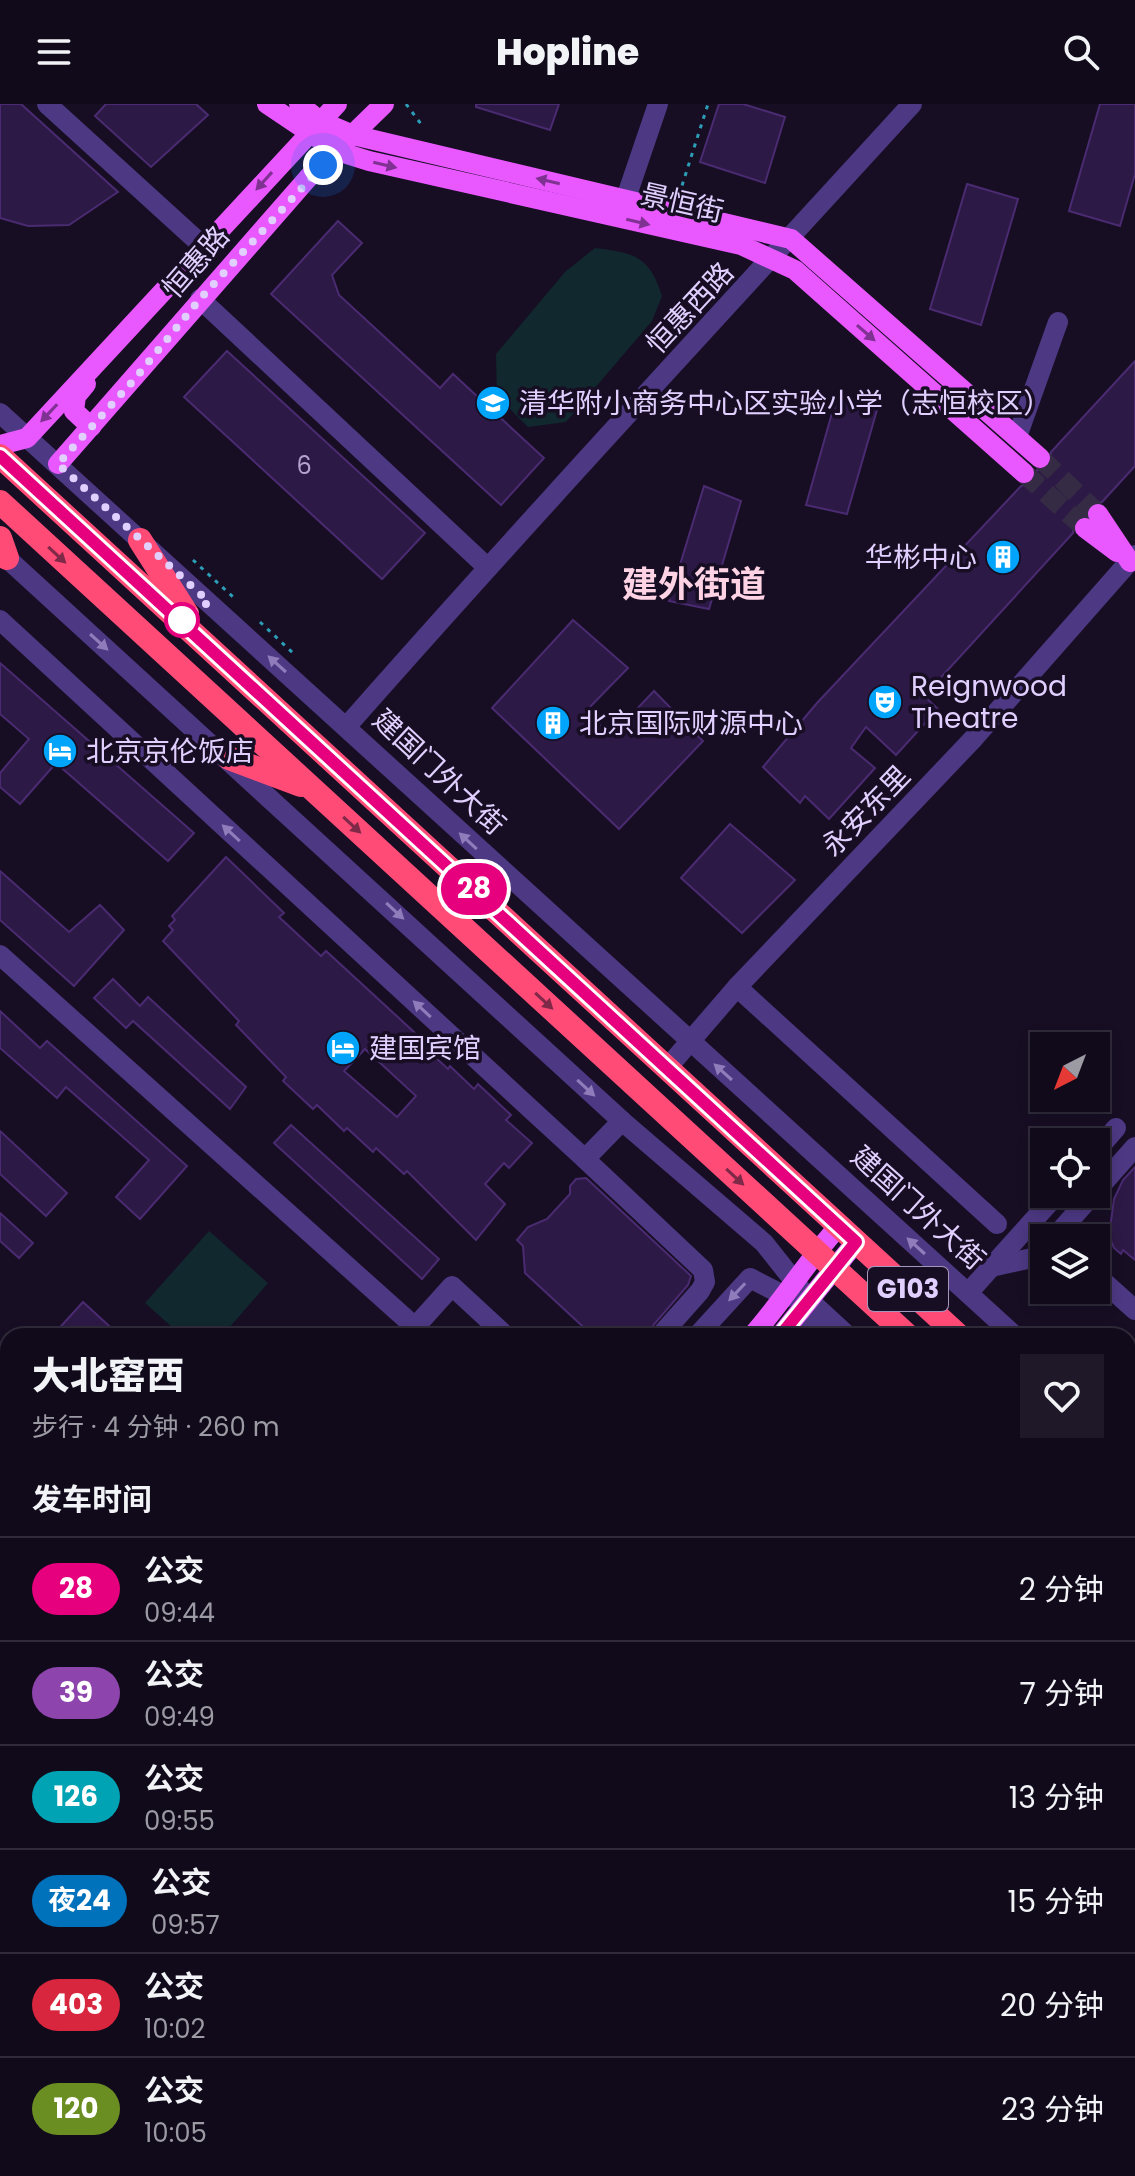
<!DOCTYPE html>
<html lang="zh">
<head>
<meta charset="utf-8">
<style>
	:root { --surface:#110a1b; --page:#1e1828; --text:#f1f3f6; --muted:#9c9aa3; --line:#302b3a }
	body { margin:0; font-family:Poppins,"Noto Sans SC",sans-serif; background:var(--page); color:var(--text); height:100vh; display:flex; flex-direction:column; font-size:30px; white-space:nowrap }
	* { box-sizing:border-box; margin:0 }
	p { font-size:26px; color:var(--muted) }
	.icon { flex:none; width:44px; height:44px; fill:none; stroke:currentColor; stroke-width:2; stroke-linecap:round; stroke-linejoin:round }
	.map { position:relative; flex:1; overflow:hidden }
	.sheet { position:absolute; left:0px; top:1224px; width:1136px; height:848px; display:flex; flex-direction:column; background:var(--surface); border-radius:24px 24px 0 0; box-shadow:0 4px 12px #0003,0 0 0 2px var(--line) }
	.sheet>* { flex:none }
	.badge { padding:0 16px; border-radius:26px; font-size:28px; line-height:52px }
	.needle { width:52px; rotate:222deg }
	.tools { position:absolute; left:1030px; top:928px; display:grid; gap:16px }
	.tools a { display:grid; place-items:center; width:80px; height:80px; border-radius:0px; background:var(--surface); box-shadow:0 4px 12px #0003,0 0 0 2px var(--line); font-size:40px }
	.you { position:absolute; width:40px; height:40px; margin:-20px; border:6px solid #fff; border-radius:50%; background:#1a73e8; box-shadow:0 0 0 12px #1a73e833 }
	.map>.badge { position:absolute; translate:-50% -50%; box-shadow:0 0 0 4px #fff }
	h2 { padding:0 32px; font-size:30px; line-height:72px }
	.round { display:grid; place-items:center; flex:none; width:84px; height:84px; border-radius:0px; background:var(--page) }
	.head { display:flex; align-items:center; justify-content:space-between; height:136px; padding:0 32px }
	h1 { font-size:38px; font-weight:800; line-height:60px }
	ul { padding:0; list-style:none }
	li { display:flex; align-items:center; gap:24px; height:104px; padding:0 32px; border-top:2px solid var(--line) }
	li div { flex:1 }
	li b { display:block; font-size:30px }
	li em { font-style:normal }
	li .badge { min-width:88px; font-weight:700; text-align:center }
	header { display:flex; justify-content:space-between; align-items:center; height:104px; padding:0 32px; background:var(--surface); font-size:36px; font-weight:800 }
	.map>svg:first-child { display:block }
	.green { fill:#10282e }
	.building { fill:#2d1945; stroke:#4a2b71; stroke-width:2; fill-rule:evenodd }
	.lines { fill:none; stroke-linecap:round; stroke-linejoin:round }
	.major-tunnel { stroke:#352b45; stroke-width:20; stroke-dasharray:20 10; stroke-linecap:butt }
	.path { stroke:#2c9eb7; stroke-width:3; stroke-dasharray:4 6; stroke-linecap:butt }
	.minor { stroke:#4d3883; stroke-width:20 }
	.major { stroke:#e957ff; stroke-width:20 }
	.highway { stroke:#ff4b76; stroke-width:24 }
	.oneway { fill:#803292 }
	.oneway2 { fill:#7f2949 }
	.oneway3 { fill:#907cbb }
	.line-casing { stroke:#fff; stroke-width:18 }
	.line { stroke:#e6007e; stroke-width:12 }
	.walk { stroke:#e1d0ff; stroke-width:8; stroke-dasharray:0 14.4 }
	.stop-dot { fill:#fff; stroke:#e6007e; stroke-width:4 }
	.labels { text-anchor:middle; dominant-baseline:central; stroke-width:7; stroke-linejoin:round; paint-order:stroke }
	.number-label { font-size:24px; fill:#b4a2d0 }
	.shield { fill:#170e24; stroke:#a496bd; stroke-width:2 }
	.shield-label { font-size:26px; font-weight:bold; fill:#e1d0ff }
	.street-label { font-size:28px; fill:#e1d0ff; stroke:#170e24 }
	.poi-label { font-size:28px; fill:#e1d0ff; stroke:#170e24; text-anchor:start }
	.district-label { font-size:36px; font-weight:bold; fill:#ffd2e4; stroke:#170e24 }
</style>
</head>
<body>
<header><svg class="icon" aria-label="menu" viewBox="0 0 24 24"><path d="M4 6h16M4 12h16M4 18h16"/></svg>Hopline<svg class="icon" aria-label="search" viewBox="0 0 24 24"><circle cx="10" cy="10" r="6"/><path d="M15 15l6 6"/></svg></header>
<div class="map">
<svg width="1135" height="2072" viewBox="0 0 1135 2072">
	<rect width="100%" height="100%" fill="#170e24"/>
	<g class="green">
		<path d="M595,144c40,5 54,8 67,48l-10,25 -86,101 -38,5 -31,-31 -1,-42 69,-82z"/>
		<path d="M209,1127l59,52 -46,53h-40l-37,-33z"/>
		<path d="M1128,1747l7,7v174l-4,4z"/>
		<path d="M315,2064h173l10,8h-190z"/>
		<path d="M652,2064h200l9,8h-216z"/>
	</g>
	<g class="building">
		<path d="M0,0h21l97,88 -49,33 -41,1 -28,-8z"/>
		<path d="M106,0h90l12,11 -57,52 -56,-51z"/>
		<path d="M476,0h83l-9,26 -74,-23z"/>
		<path d="M719,0h24l42,13 -20,66 -65,-21z"/>
		<path d="M1100,0h35v70l-15,52 -51,-15z"/>
		<path d="M967,80l51,15 -37,126 -51,-16z"/>
		<path d="M338,117l24,22 -30,32 7,20 101,93 13,-14 91,84 -43,47 -230,-211z"/>
		<path d="M227,247l198,182 -43,46 -198,-182z"/>
		<path d="M1135,257v105l-33,36 -12,2 -5,11 -10,5 -2,13 -149,163 14,13 -42,46 -30,-28 -15,21 24,20 -46,51 -24,-23 -5,7 -37,-36 54,-64 204,-217 12,-4 4,-12 12,-3 2,-15z"/>
		<path d="M836,295l41,11 -30,104 -41,-9z"/>
		<path d="M704,382l37,15 -32,108 -40,-8z"/>
		<path d="M573,516l55,48 -43,44 27,23 42,-44 49,50 -84,88 -127,-121z"/>
		<path d="M0,559l194,170 -26,28 -112,-98 -36,41 -20,-17v-14l29,-34 -29,-25z"/>
		<path d="M730,720l65,56 -53,53 -61,-55z"/>
		<path d="M226,753l58,56 -5,4 42,39 5,-5 100,92 -3,3 25,23 2,-3 24,23 4,-5 33,31 -5,5 26,23 -23,25 -5,-5 -19,21 20,20 -29,36 -69,-69 -3,3 -28,-26 -3,4 -26,-24 -3,3 -27,-26 -4,4 -30,-28 3,-4 -50,-52 3,-4 -76,-80 10,-11 -4,-4 6,-6 -3,-4zM365,945l51,47 -19,21 -53,-46z"/>
		<path d="M0,767l69,61 31,-27 24,25 -50,56 -74,-66z"/>
		<path d="M113,875l27,27 8,-9 98,90 -16,22 -97,-88 -7,7 -32,-30z"/>
		<path d="M0,907l40,37 7,-7 140,125 -47,53 -24,-22 33,-37 -83,-73 -9,11 -57,-50z"/>
		<path d="M291,1021l148,134 -17,20 -148,-136z"/>
		<path d="M0,1027l67,62 -21,23 -46,-42z"/>
		<path d="M1135,1063v93l-12,-10 -2,4 -7,-6 -5,-12 5,-37 9,-19z"/>
		<path d="M586,1074l105,98 -3,9 -44,51 -52,-1 -67,-62 -2,-27 -6,-6 11,-13 19,-8 23,-25v-8l6,-7z"/>
		<path d="M0,1109l33,30 -14,15 -19,-17z"/>
		<path d="M83,1198l37,34h-68z"/>
	</g>
	<g class="lines">
		<g class="major-tunnel">
			<path d="M1040,354l58,56"/>
			<path d="M1024,369l61,55"/>
		</g>
		<g class="path">
			<path d="M406,0l18,24"/>
			<path d="M679,91l29,-91"/>
			<path d="M193,456l40,37"/>
			<path d="M260,518l34,32"/>
		</g>
		<g class="minor">
			<path d="M47,0l157,143"/>
			<path d="M626,94l32,-94"/>
			<path d="M200,195l287,268"/>
			<path d="M0,309l1015,923"/>
			<path d="M1017,333l41,-115"/>
			<path d="M0,448l622,569 142,122 46,58 38,35"/>
			<path d="M0,516l585,539 37,-38"/>
			<path d="M347,622c185,-210 376,-415 565,-622"/>
			<path d="M0,851l415,372"/>
			<path d="M737,883l260,237"/>
			<path d="M668,963l69,-80 237,-249 161,-183"/>
			<path d="M1096,1047l20,-23"/>
			<path d="M585,1055l118,111 2,12 -5,9 -40,45"/>
			<path d="M1096,1087l39,-44"/>
			<path d="M1054,1134l39,-44"/>
			<path d="M991,1163l41,-9 12,-11"/>
			<path d="M1096,1171l39,35"/>
			<path d="M968,1189l89,-99"/>
			<path d="M803,1208l16,24"/>
			<path d="M407,1232l45,-50 54,50"/>
			<path d="M697,1232l53,-58 37,19"/>
			<path d="M1128,1335l7,6"/>
			<path d="M1128,1473l7,6"/>
			<path d="M0,1496l8,7"/>
			<path d="M1128,1956l7,-8"/>
			<path d="M0,2003l8,-9"/>
			<path d="M519,2064l9,8"/>
			<path d="M1089,2064l9,8"/>
			<path d="M74,2072l7,-8"/>
			<path d="M292,2072l7,-8"/>
			<path d="M1064,2072l8,-8"/>
		</g>
		<g class="major">
			<path d="M267,0l70,47 32,10 372,84 54,25 229,203"/>
			<path d="M299,0l21,17 33,14 438,104 249,219"/>
			<path d="M86,280l-10,12 -2,15 17,16"/>
			<path d="M0,341l27,-7 310,-334"/>
			<path d="M58,360l250,-286 76,-74"/>
			<path d="M1098,410l32,48"/>
			<path d="M1085,424l32,24"/>
			<path d="M752,1232c31,-35 55,-75 87,-110"/>
			<path d="M780,1232l76,-94"/>
			<path d="M0,2071l8,-8"/>
			<path d="M38,2072l7,-8"/>
		</g>
		<g class="highway">
			<path d="M0,352l959,880"/>
			<path d="M0,398l908,834"/>
			<path d="M0,434l7,20"/>
			<path d="M140,436l47,74"/>
			<path d="M229,654l72,27"/>
			<path d="M1128,1386l7,7"/>
			<path d="M1128,1434l7,6"/>
		</g>
	</g>
	<defs><path id="oneway-solid" d="M-6-.8H1V-3.2L6.5 0L1 3.2V.8H-6Z" transform="scale(2)"/></defs>
	<g class="oneway">
		<use href="#oneway-solid" transform="translate(385 61) rotate(13)"/>
		<use href="#oneway-solid" transform="translate(264 77) rotate(132)"/>
		<use href="#oneway-solid" transform="translate(548 77) rotate(-167)"/>
		<use href="#oneway-solid" transform="translate(638 118) rotate(13)"/>
		<use href="#oneway-solid" transform="translate(866 229) rotate(41)"/>
		<use href="#oneway-solid" transform="translate(49 309) rotate(133)"/>
	</g>
	<g class="oneway2">
		<use href="#oneway-solid" transform="translate(57 451) rotate(43)"/>
		<use href="#oneway-solid" transform="translate(352 721) rotate(43)"/>
		<use href="#oneway-solid" transform="translate(544 897) rotate(43)"/>
		<use href="#oneway-solid" transform="translate(735 1073) rotate(43)"/>
	</g>
	<g class="oneway3">
		<use href="#oneway-solid" transform="translate(99 538) rotate(42)"/>
		<use href="#oneway-solid" transform="translate(277 560) rotate(-138)"/>
		<use href="#oneway-solid" transform="translate(231 729) rotate(-137)"/>
		<use href="#oneway-solid" transform="translate(468 737) rotate(-137)"/>
		<use href="#oneway-solid" transform="translate(395 807) rotate(43)"/>
		<use href="#oneway-solid" transform="translate(422 905) rotate(-137)"/>
		<use href="#oneway-solid" transform="translate(723 968) rotate(-138)"/>
		<use href="#oneway-solid" transform="translate(586 984) rotate(43)"/>
		<use href="#oneway-solid" transform="translate(916 1142) rotate(-138)"/>
		<use href="#oneway-solid" transform="translate(737 1188) rotate(133)"/>
	</g>
	<g class="lines">
		<g class="line-casing">
			<path id="line" d="M0,352l856,786 -76,94"/>
		</g>
		<use href="#line" class="line"/>
		<path class="walk" d="M182,516l27,-18 -151,-138 75,-83 67,-82 123,-134"/>
	</g>
	<defs>
		<g id="school-disc" transform="scale(1.8)"><circle r="9.5" fill="#00a5fb" stroke="#170e24"/><path d="M0-5L7-2L0 1L-7-2ZM-4 1L0 2.5L4 1V4Q0 6-4 4Z" fill="#fff"/></g>
		<g id="building-disc" transform="scale(1.8)"><circle r="9.5" fill="#00a5fb" stroke="#170e24"/><path d="M-4-6H4V6H1V3H-1V6H-4ZM-2.5-4.3h1.7v1.8h-1.7ZM.8-4.3h1.7v1.8H.8ZM-2.5-1h1.7V.8h-1.7ZM.8-1h1.7V.8H.8Z" fill="#fff"/></g>
		<g id="theatre-disc" transform="scale(1.8)"><circle r="9.5" fill="#00a5fb" stroke="#170e24"/><path d="M-5-5.5Q0-4 5-5.5V0Q5 5 0 6Q-5 5-5 0ZM-3.3-2.5H-1v1.5H-3.3ZM1-2.5H3.3v1.5H1ZM-2.8 1Q0 5.5 2.8 1Z" fill="#fff"/></g>
		<g id="hotel-disc" transform="scale(1.8)"><circle r="9.5" fill="#00a5fb" stroke="#170e24"/><path d="M-6-4.5h1.5V1H6V5H4.5V3h-9V5H-6ZM-4 0a1.8 1.8 0 1 1 3.6 0ZM.5 0V-2.5h3Q6-2.5 6 0Z" fill="#fff"/></g>
	</defs>
	<g fill-rule="evenodd">
		<use href="#school-disc" x="493" y="299"/>
		<use href="#building-disc" x="1003" y="453"/>
		<use href="#theatre-disc" x="885" y="598"/>
		<use href="#building-disc" x="553" y="619"/>
		<use href="#hotel-disc" x="60" y="647"/>
		<use href="#hotel-disc" x="343" y="944"/>
	</g>
	<circle class="stop-dot" cx="182" cy="516" r="16"/>
	<g class="labels">
		<g class="number-label">
			<text x="304" y="361">6</text>
		</g>
		<rect class="shield" x="868" y="1163" width="80" height="44" rx="6"/>
		<g class="shield-label">
			<text x="908" y="1185">G103</text>
		</g>
		<g class="street-label">
			<text transform="translate(682 99) rotate(13)">景恒街</text>
			<text transform="translate(196 158) rotate(-49)">恒惠路</text>
			<text transform="translate(690 204) rotate(-47)">恒惠西路</text>
			<text transform="translate(439 668) rotate(43)">建国门外大街</text>
			<text transform="translate(866 707) rotate(-46)">永安东里</text>
			<text transform="translate(918 1104) rotate(42)">建国门外大街</text>
		</g>
		<g class="poi-label">
			<text x="519" y="299">清华附小商务中心区实验小学（志恒校区）</text>
			<text x="977" y="453" text-anchor="end">华彬中心</text>
			<text x="911" y="582">Reignwood<tspan x="911" dy="32">Theatre</tspan></text>
			<text x="579" y="619">北京国际财源中心</text>
			<text x="86" y="647">北京京伦饭店</text>
			<text x="369" y="944">建国宾馆</text>
		</g>
		<g class="district-label">
			<text x="694" y="480">建外街道</text>
		</g>
	</g>
</svg>
<div class="tools">
<a><svg class="needle" viewBox="-14 -14 28 28"><path d="M0-13l5 13h-10z" fill="#e53935"/><path d="M0 13l5-13h-10z" fill="#9c9aa3"/></svg></a>
<a><svg class="icon" aria-label="locate" viewBox="0 0 24 24"><circle cx="12" cy="12" r="6"/><path d="M12 2v4M12 18v4M2 12h4M18 12h4"/></svg></a>
<a><svg class="icon" aria-label="layers" viewBox="0 0 24 24"><path d="M12 4l9 5-9 5-9-5zM3 14l9 5 9-5"/></svg></a>
</div>
<div class="you" style="left:323px;top:61px"></div>
<b class="badge" style="left:474px;top:785px;background:#e6007e;color:#fff">28</b>
<section class="sheet">
<div class="head"><div><h1>大北窑西</h1><p>步行 · 4 分钟 · 260 m</p></div><a class="round"><svg class="icon" aria-label="heart" viewBox="0 0 24 24"><path d="M12 20l-8-8c-3-5 5-10 8-4 3-6 11-1 8 4z"/></svg></a></div>
<h2>发车时间</h2>
<ul>
<li><span class="badge" style="background:#e6007e;color:#fff">28</span><div><b>公交</b><p>09:44</p></div><em>2 分钟</em></li>
<li><span class="badge" style="background:#8e44ad;color:#fff">39</span><div><b>公交</b><p>09:49</p></div><em>7 分钟</em></li>
<li><span class="badge" style="background:#00a3b4;color:#fff">126</span><div><b>公交</b><p>09:55</p></div><em>13 分钟</em></li>
<li><span class="badge" style="background:#0072bc;color:#fff">夜24</span><div><b>公交</b><p>09:57</p></div><em>15 分钟</em></li>
<li><span class="badge" style="background:#d7263d;color:#fff">403</span><div><b>公交</b><p>10:02</p></div><em>20 分钟</em></li>
<li><span class="badge" style="background:#6b8e23;color:#fff">120</span><div><b>公交</b><p>10:05</p></div><em>23 分钟</em></li>
</ul>
</section>
</div>
</body>
</html>
